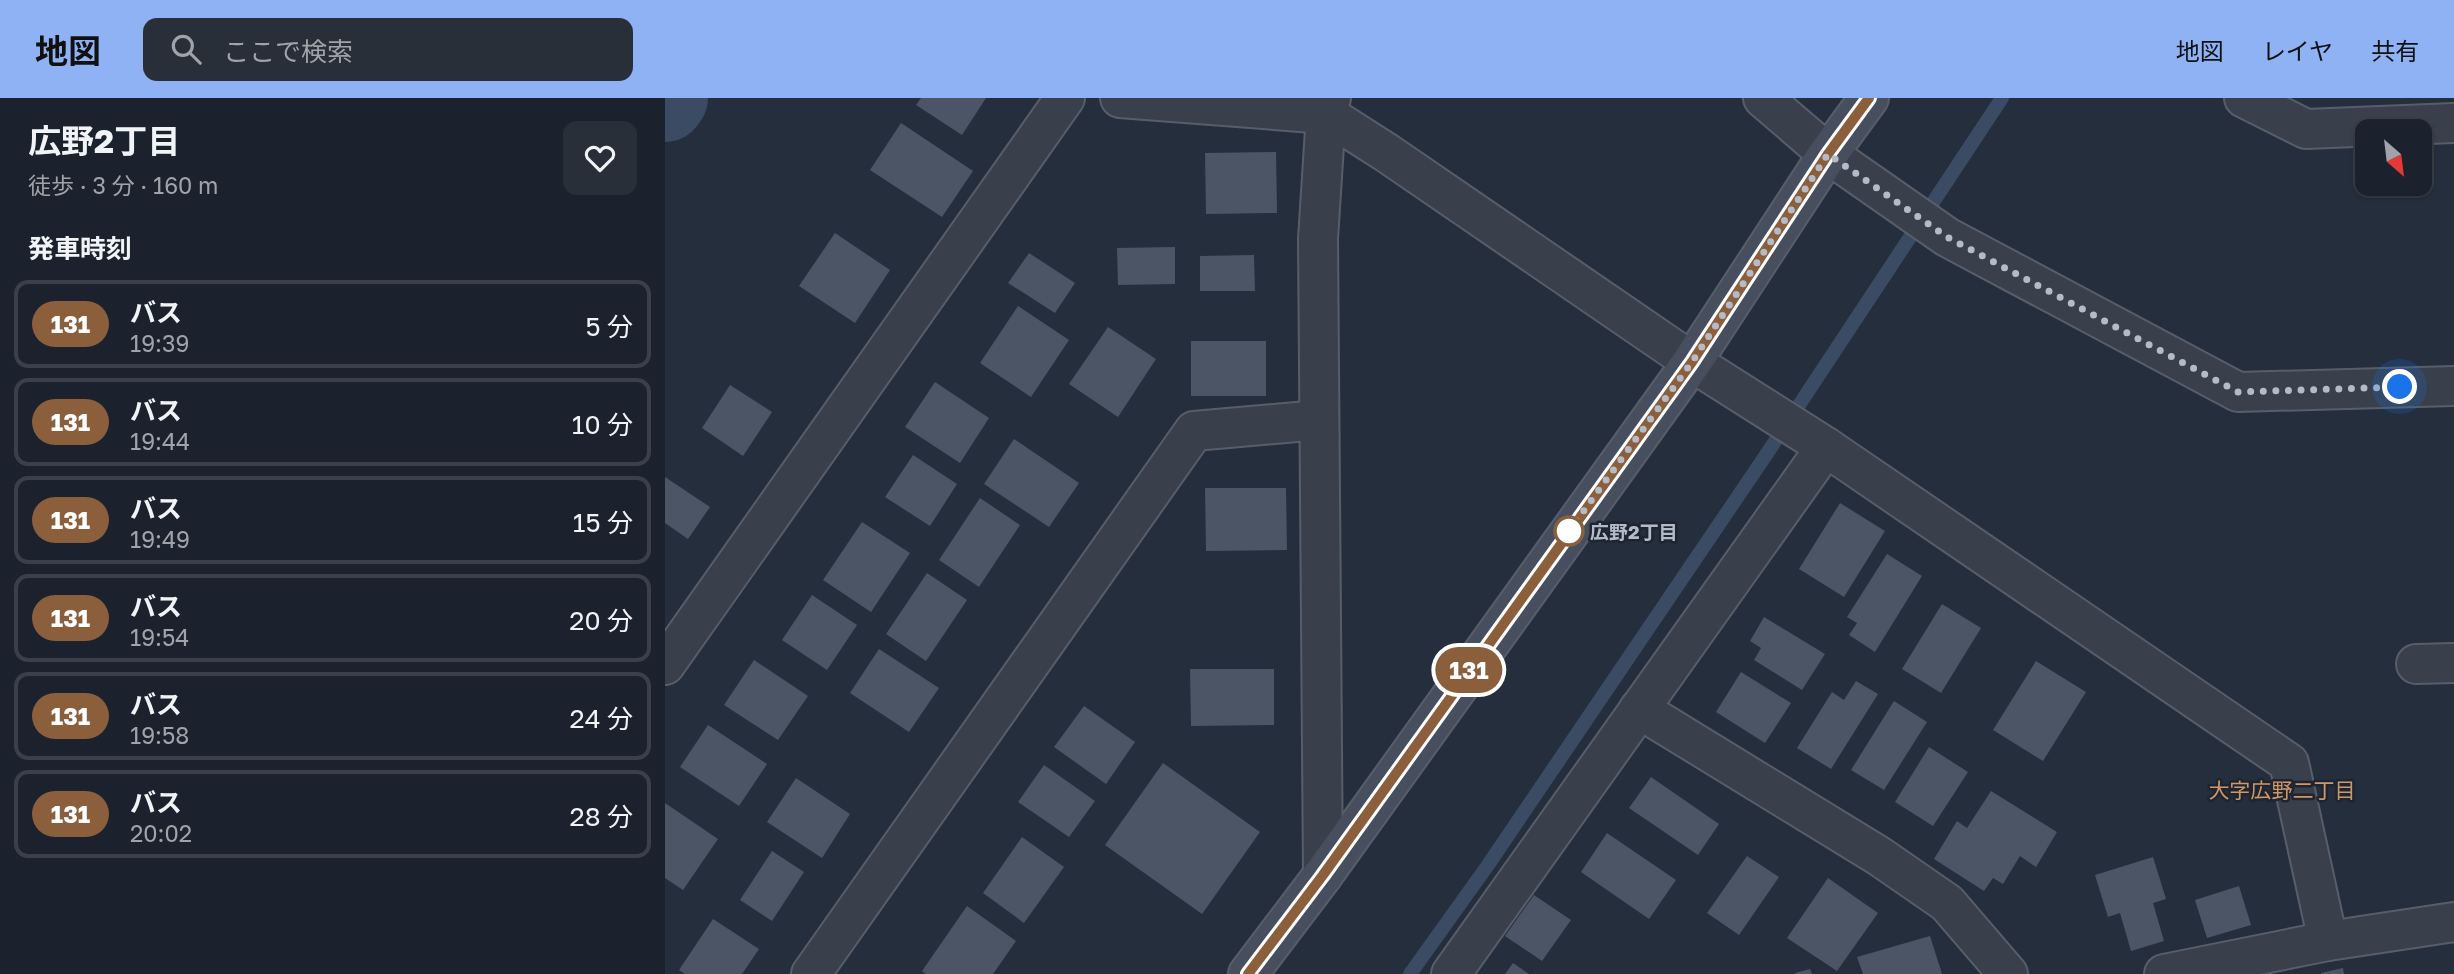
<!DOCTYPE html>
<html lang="ja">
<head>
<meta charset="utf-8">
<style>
	:root { --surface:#1c222d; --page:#292f39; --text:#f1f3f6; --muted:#a0a4aa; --line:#3a3f49; --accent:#8eb2f3 }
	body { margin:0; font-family:"Golos Text","Noto Sans JP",sans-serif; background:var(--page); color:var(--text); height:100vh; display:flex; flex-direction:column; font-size:26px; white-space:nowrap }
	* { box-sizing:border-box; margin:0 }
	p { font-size:23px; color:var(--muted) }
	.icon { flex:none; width:38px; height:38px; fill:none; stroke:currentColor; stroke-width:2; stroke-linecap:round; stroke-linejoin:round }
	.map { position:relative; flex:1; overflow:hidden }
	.drawer { display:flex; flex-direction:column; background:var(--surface); width:665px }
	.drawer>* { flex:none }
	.badge { padding:0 14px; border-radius:23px; font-size:24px; line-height:46px }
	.needle { width:46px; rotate:152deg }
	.fabs { position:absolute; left:1690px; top:21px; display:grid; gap:14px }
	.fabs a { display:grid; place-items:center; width:77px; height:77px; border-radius:14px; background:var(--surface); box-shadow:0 2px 5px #0004,0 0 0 2px var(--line); font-size:35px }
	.you { position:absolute; width:35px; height:35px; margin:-18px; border:5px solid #fff; border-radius:50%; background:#1a73e8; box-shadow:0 0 0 10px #1a73e833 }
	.map>.badge { position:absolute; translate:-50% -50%; box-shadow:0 0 0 4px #fff }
	h2 { padding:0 28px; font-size:26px; line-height:63px }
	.round { display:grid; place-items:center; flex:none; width:74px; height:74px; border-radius:14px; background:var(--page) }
	.overview { display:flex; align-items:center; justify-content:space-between; height:119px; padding:0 28px }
	h1 { font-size:33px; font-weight:700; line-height:52px }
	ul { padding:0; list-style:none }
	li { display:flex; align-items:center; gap:21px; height:88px; margin:0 14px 10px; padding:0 14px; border:4px solid var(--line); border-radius:14px }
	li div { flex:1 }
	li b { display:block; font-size:26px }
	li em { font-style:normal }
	li .badge { min-width:77px; font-weight:700; text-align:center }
	header { display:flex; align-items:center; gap:42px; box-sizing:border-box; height:98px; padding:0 35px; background:var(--accent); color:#111 }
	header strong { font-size:33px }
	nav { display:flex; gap:38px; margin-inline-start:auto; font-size:24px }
	.search { width:490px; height:63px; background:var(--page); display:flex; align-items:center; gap:18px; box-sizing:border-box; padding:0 24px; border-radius:14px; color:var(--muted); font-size:26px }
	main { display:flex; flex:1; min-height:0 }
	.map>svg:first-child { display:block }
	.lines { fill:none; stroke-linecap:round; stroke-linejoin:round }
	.stream { stroke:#3b4b64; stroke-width:14 }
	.river { stroke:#3b4b64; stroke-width:80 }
	.building { fill:#4b5565 }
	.street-casing { stroke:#575e6a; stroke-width:42 }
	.secondary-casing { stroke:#575e6a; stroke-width:42 }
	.street { stroke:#39404c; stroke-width:38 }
	.secondary { stroke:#474f5f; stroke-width:38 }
	.line-casing { stroke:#fff; stroke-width:16 }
	.line { stroke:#8b5e3c; stroke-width:10 }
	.walk { stroke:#b4bbc8; stroke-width:7; stroke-dasharray:0 12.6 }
	.stop-dot { fill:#fff; stroke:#8b5e3c; stroke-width:3.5 }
	.labels { text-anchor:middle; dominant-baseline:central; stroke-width:5; stroke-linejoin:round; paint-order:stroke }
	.stop-label { font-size:19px; font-weight:bold; fill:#b4bbc8; stroke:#1e2531; text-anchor:start }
	.neighbourhood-label { font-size:21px; fill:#cf9868; stroke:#1e2531 }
</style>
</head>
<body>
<header>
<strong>地図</strong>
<div class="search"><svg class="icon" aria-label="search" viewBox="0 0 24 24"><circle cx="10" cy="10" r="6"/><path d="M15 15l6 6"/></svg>ここで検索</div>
<nav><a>地図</a><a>レイヤ</a><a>共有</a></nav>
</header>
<main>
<section class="drawer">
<div class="overview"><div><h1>広野2丁目</h1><p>徒歩 · 3 分 · 160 m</p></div><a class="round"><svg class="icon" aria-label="heart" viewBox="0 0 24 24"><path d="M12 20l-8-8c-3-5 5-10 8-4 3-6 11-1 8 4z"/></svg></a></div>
<h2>発車時刻</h2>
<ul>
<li><span class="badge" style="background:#8b5e3c;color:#fff">131</span><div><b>バス</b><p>19:39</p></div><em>5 分</em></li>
<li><span class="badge" style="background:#8b5e3c;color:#fff">131</span><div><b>バス</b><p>19:44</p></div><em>10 分</em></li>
<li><span class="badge" style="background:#8b5e3c;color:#fff">131</span><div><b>バス</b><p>19:49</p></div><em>15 分</em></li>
<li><span class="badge" style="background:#8b5e3c;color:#fff">131</span><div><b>バス</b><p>19:54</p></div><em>20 分</em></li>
<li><span class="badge" style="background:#8b5e3c;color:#fff">131</span><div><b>バス</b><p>19:58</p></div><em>24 分</em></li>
<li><span class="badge" style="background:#8b5e3c;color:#fff">131</span><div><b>バス</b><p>20:02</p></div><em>28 分</em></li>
</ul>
</section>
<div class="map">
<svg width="1789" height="876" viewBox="0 0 1789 876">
	<rect width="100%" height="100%" fill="#252e3c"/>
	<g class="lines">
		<path class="stream" d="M745,876l78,-109 282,-416 232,-351"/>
		<path class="river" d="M0,4l3,-4"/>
	</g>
	<g class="building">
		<path d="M256,0h65l-24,37 -46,-30z"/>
		<path d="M236,25l72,48 -31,46 -72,-47z"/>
		<path d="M611,54l1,61 -71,1 -1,-61z"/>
		<path d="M170,135l55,37 -35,53 -56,-37z"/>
		<path d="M510,149v37l-57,1 -1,-37z"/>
		<path d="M364,155l46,30 -20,30 -47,-30z"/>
		<path d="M589,157l1,36h-55v-35z"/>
		<path d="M353,208l51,34 -38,57 -51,-34z"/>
		<path d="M443,229l48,32 -38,58 -49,-33z"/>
		<rect x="526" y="243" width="75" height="55"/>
		<path d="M270,284l54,36 -29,45 -55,-36z"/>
		<path d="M65,287l42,27 -29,44 -41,-28z"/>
		<path d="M349,341l65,44 -30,44 -65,-43z"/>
		<path d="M248,357l44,29 -27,42 -45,-29z"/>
		<path d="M0,379l45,30 -22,32 -23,-16z"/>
		<path d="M540,390h81l1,62 -81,1z"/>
		<path d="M315,400l40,27 -41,62 -40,-27z"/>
		<path d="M1175,405l45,28 -41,66 -45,-28z"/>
		<path d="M197,424l48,31 -39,59 -48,-32z"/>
		<path d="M1222,456l35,22 -47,76 -26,-17 8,-12 -10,-6z"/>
		<path d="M262,475l40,27 -41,61 -40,-27z"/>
		<path d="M147,497l45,30 -30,45 -45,-30z"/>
		<path d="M1277,506l39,24 -40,65 -39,-24z"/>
		<path d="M1099,519l61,37 -23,36 -48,-30 7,-12 -11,-7z"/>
		<path d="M214,551l60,39 -30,44 -59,-39z"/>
		<path d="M89,562l54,36 -30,44 -54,-35z"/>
		<path d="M1371,563l50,31 -43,69 -50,-31z"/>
		<path d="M525,571h84v56l-83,1z"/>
		<path d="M1076,574l50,31 -26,40 -49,-31z"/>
		<path d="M1191,583l22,13 -47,75 -34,-21 35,-56 12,8z"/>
		<path d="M1229,603l33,21 -43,68 -33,-20z"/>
		<path d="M419,608l51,36 -29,42 -52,-37z"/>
		<path d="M43,627l59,39 -28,42 -59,-39z"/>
		<path d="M1264,649l39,25 -35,54 -38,-24z"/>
		<path d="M498,665l97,69 -58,82 -97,-69z"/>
		<path d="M379,667l51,36 -26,36 -51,-35z"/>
		<path d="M986,679l68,47 -21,31 -69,-47z"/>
		<path d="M131,680l54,36 -28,44 -55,-36z"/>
		<path d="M1326,693l66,41 -21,35 -16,-11 -17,28 -10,-6 -9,13 -50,-32 23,-38 10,7z"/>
		<path d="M0,705l53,36 -35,51 -18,-12z"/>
		<path d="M942,735l69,47 -27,39 -68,-47z"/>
		<path d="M357,739l42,30 -40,56 -41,-30z"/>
		<path d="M107,753l32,21 -32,49 -32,-21z"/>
		<path d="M1082,758l32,21 -40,58 -32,-22z"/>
		<path d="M1488,759l13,42 -13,4 11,38 -33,10 -11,-38 -12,4 -13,-42z"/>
		<path d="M1163,780l50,35 -41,58 -50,-33z"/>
		<path d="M1574,788l12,39 -44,13 -12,-38z"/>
		<path d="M869,797l37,25 -29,41 -37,-25z"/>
		<path d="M302,808l49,35 -23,33h-67l-4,-3z"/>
		<path d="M48,821l46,30 -17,25h-57l-6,-4z"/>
		<path d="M1265,838l12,38h-79l-6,-17z"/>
		<path d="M848,865l16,11h-24z"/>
		<path d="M1678,870l1,6h-23v-1z"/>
		<path d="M1145,871l2,5h-17v-1z"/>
	</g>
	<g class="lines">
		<g class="street-casing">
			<g id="street">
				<path d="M455,0l206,16 61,39 305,209 134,85 463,316 39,178"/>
				<path d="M1098,0l65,56 119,83 291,155 216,-6"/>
				<path d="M1579,0l62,31 148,-6"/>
				<path d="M1751,566l38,-1"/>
				<path d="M0,567l400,-567"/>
				<path d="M974,611l240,147 68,47 61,71"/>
				<path d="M658,777l-5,-636 8,-125 5,-16"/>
				<path d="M146,876l383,-543 125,-11"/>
				<path d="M786,876l375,-527"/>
				<path d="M1499,876l164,-33 126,-19"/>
			</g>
		</g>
		<g class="secondary-casing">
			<path id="secondary" d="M583,876l75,-99 369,-513 136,-208 41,-56"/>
		</g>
		<use href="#street" class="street"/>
		<use href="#secondary" class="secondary"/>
	</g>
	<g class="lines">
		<g class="line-casing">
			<path id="line" d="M583,876l75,-99 369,-513 136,-208 41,-56"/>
		</g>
		<use href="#line" class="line"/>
		<path class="walk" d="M904,433l123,-169 136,-208 119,83 291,155 162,-5"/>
	</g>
	<circle class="stop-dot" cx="904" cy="433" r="14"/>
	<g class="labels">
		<g class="stop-label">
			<text x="925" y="433">広野2丁目</text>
		</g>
		<g class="neighbourhood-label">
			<text x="1617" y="692">大字広野二丁目</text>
		</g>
	</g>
</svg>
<div class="fabs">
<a><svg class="needle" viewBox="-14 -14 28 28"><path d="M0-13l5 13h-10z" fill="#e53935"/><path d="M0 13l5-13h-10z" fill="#a0a4aa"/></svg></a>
</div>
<div class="you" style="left:1735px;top:289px"></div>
<b class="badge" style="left:804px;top:572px;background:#8b5e3c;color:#fff">131</b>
</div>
</main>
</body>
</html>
